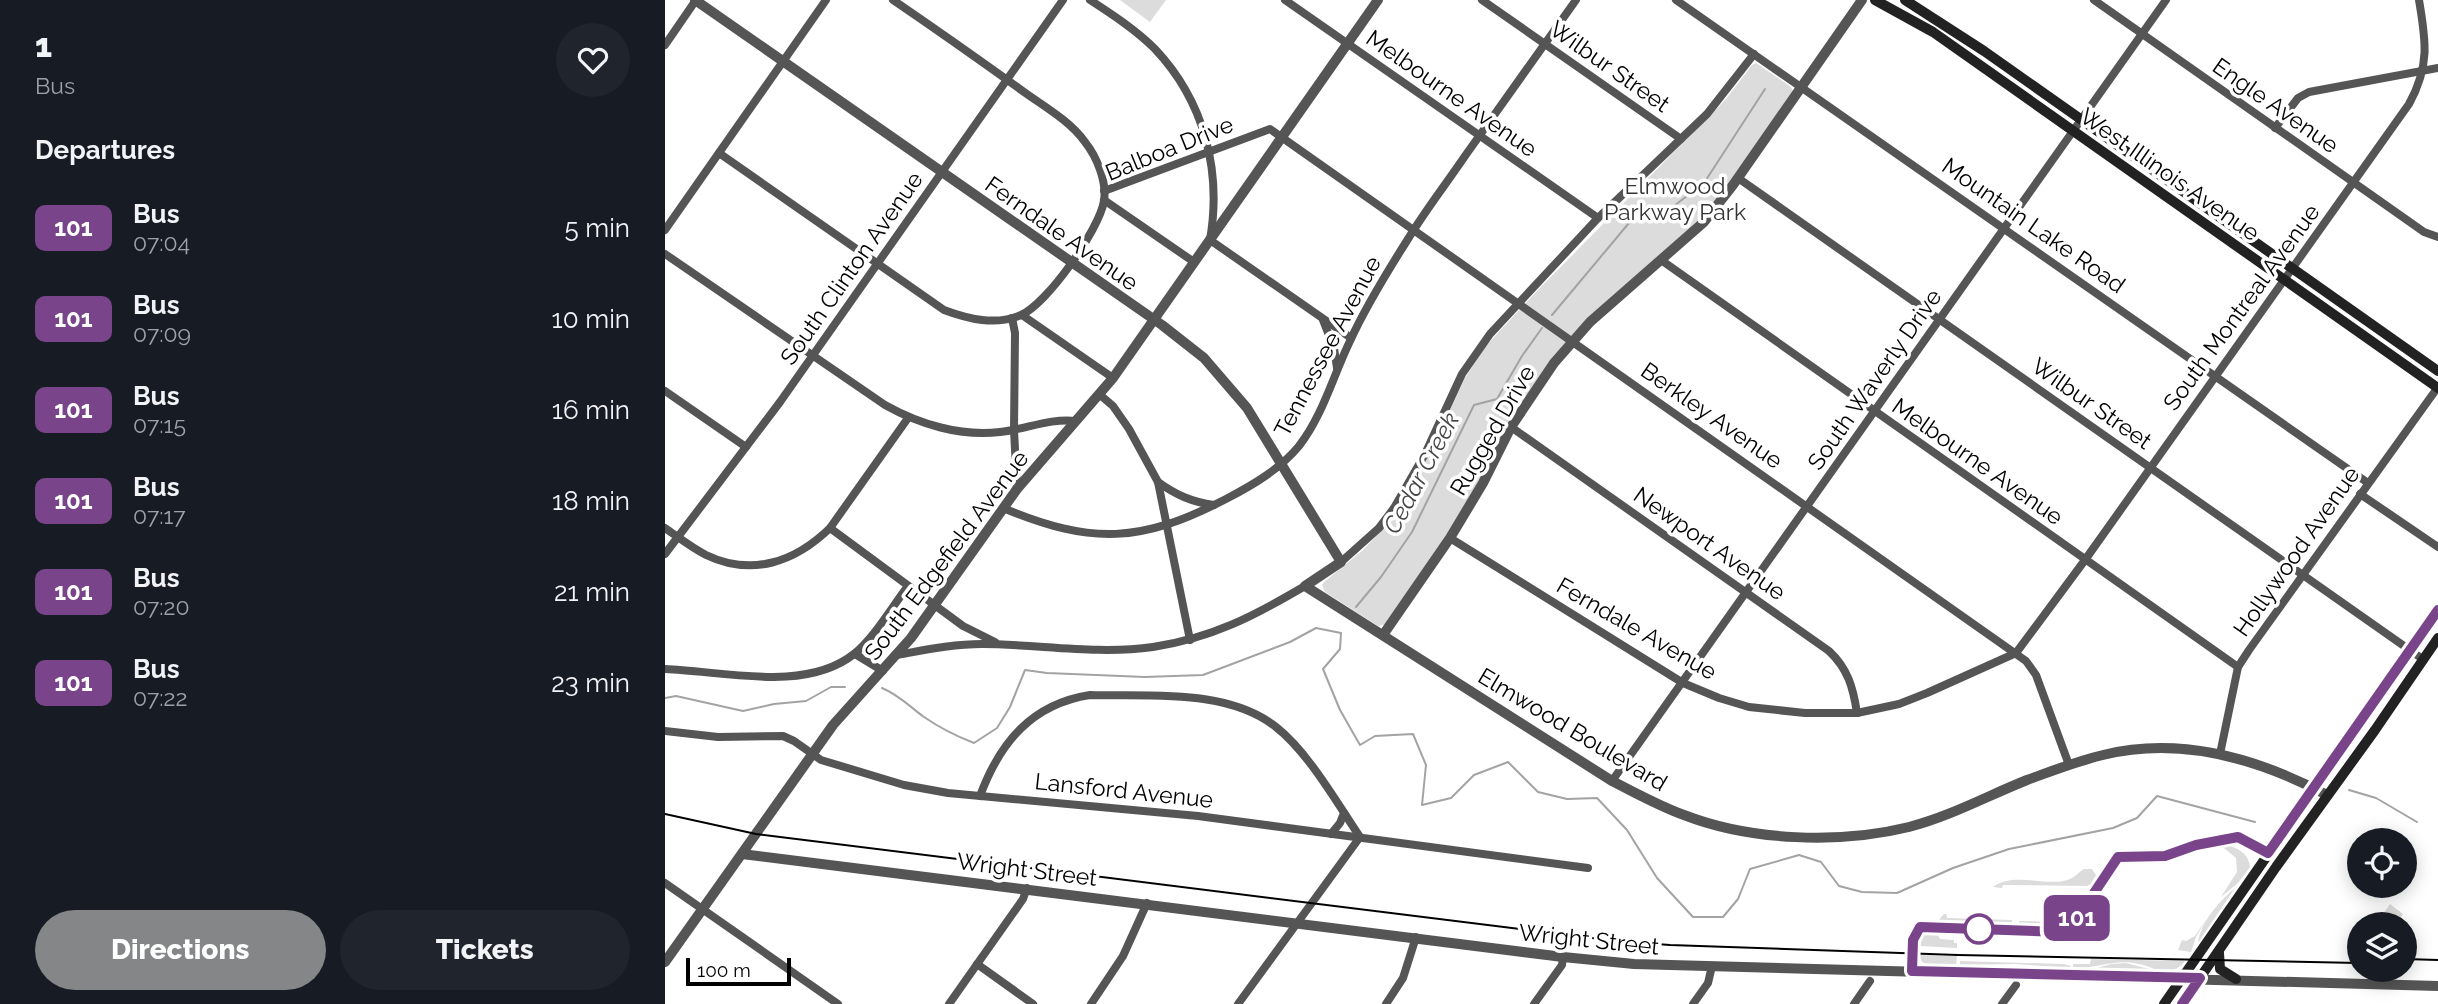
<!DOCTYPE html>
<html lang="en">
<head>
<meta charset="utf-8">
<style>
	:root { --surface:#171b24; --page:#20242c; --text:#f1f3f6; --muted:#9ea1a6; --accent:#858687 }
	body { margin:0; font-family:Raleway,sans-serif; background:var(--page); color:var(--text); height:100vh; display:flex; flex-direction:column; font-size:26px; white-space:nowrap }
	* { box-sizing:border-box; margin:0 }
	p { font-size:23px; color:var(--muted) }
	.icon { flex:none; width:38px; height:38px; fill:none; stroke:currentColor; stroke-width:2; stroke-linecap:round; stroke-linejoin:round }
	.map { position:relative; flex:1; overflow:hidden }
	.side { display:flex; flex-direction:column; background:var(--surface); width:665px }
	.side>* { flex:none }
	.badge { padding:0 14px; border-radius:10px; font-size:24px; line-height:46px }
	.tools { position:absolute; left:1682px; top:828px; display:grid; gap:14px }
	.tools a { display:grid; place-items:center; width:70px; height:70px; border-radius:50%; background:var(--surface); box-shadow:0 4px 18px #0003; font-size:35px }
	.scale { position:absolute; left:21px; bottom:18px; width:105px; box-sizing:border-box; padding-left:7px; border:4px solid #000; border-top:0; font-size:19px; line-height:24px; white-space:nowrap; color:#000; -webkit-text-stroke:5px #fff; paint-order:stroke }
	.map>.badge { position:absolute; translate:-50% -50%; box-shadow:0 0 0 4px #fff }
	h2 { padding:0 35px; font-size:26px; line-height:63px }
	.round { display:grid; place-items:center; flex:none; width:74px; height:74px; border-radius:37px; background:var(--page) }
	.summary { display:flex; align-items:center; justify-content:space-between; height:119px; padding:0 35px }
	h1 { font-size:33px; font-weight:800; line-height:52px }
	.action { display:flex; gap:14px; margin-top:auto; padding:14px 35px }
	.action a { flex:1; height:80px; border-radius:42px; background:var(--accent); color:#fff; font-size:28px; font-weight:800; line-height:80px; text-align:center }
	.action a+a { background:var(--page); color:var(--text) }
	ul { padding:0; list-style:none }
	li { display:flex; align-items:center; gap:21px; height:91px; padding:0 35px }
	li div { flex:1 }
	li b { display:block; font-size:26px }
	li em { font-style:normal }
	li .badge { min-width:77px; font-weight:700; text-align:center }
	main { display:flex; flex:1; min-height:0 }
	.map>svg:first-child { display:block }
	.green { fill:#dcdcdc }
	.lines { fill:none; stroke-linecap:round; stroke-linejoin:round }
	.stream { stroke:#a3a3a3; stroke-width:2 }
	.minor { stroke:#555; stroke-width:8 }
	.tertiary { stroke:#555; stroke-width:10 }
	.secondary { stroke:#222; stroke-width:10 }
	.tram { stroke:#000; stroke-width:2 }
	.line-casing { stroke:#fff; stroke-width:16 }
	.line { stroke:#794489; stroke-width:10 }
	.stop-dot { fill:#fff; stroke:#794489; stroke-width:3.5 }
	.labels { text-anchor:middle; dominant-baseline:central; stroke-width:7; stroke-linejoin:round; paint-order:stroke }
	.street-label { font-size:23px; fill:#000; stroke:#fff }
	.park-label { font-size:23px; fill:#333; stroke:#fff }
	.water-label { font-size:24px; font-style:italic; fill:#444; stroke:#fff }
</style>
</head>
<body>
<main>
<section class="side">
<div class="summary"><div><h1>1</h1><p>Bus</p></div><a class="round"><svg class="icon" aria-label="heart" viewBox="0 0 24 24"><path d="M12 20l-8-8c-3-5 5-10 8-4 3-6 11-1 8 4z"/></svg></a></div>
<h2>Departures</h2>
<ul>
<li><span class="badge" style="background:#794489;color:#fff">101</span><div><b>Bus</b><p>07:04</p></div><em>5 min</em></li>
<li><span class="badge" style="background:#794489;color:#fff">101</span><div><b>Bus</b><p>07:09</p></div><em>10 min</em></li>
<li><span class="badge" style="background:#794489;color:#fff">101</span><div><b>Bus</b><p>07:15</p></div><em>16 min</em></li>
<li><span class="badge" style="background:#794489;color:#fff">101</span><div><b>Bus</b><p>07:17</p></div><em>18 min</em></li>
<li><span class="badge" style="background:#794489;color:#fff">101</span><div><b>Bus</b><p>07:20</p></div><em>21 min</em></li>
<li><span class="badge" style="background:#794489;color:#fff">101</span><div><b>Bus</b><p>07:22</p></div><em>23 min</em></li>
</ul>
<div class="action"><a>Directions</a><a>Tickets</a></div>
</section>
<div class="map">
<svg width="1773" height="1004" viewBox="0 0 1773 1004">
	<rect width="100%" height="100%" fill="#fff"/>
	<g class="green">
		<path d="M455,0h46l-16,22z"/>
		<path d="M1091,63l35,24 2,4 -73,104 -20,25 -118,104 -43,54 -22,30 -38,73 -47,77 -46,66 -8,2 -53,-34 -3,-7 2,-3 38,-31 29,-30 38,-67 36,-76 20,-31 50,-54 191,-194 26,-34z"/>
		<path d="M1562,845c11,3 22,9 23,22l-12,16 -17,14 16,-25 -1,-14 -12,-10z"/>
		<path d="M1419,869h8l5,8 -1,4 -9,5 -84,-1 -1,3 -9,-1c21,-16 57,1 77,-8 5,-2 9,-7 14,-10z"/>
		<path d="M1570,888l-37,55c2,-21 22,-42 37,-55z"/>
		<path d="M1725,904l13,10 -7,10h-20z"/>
		<path d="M1279,914h2l1,4 65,2v7l-69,-1 -5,-5z"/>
		<path d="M1401,917l4,2c-11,14 -35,8 -51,8v-6l47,1z"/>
		<path d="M1542,918l-11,19 -5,15 -13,-2 4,-10 4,1 9,-5z"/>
		<path d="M1267,932l5,1 3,6 14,1v3h3v5l-38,-2 4,-10z"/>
		<path d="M1254,955l38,1 -1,9h-27l-7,-3z"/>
		<path d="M1426,959l94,2c-4,5 -8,8 -14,10 -12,2 -21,-5 -32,-7 -23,-6 -44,5 -66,4v-4h17z"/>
		<path d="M1295,961l104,3 7,2v2l-56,-4 -55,1z"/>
		<path d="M1461,963l27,7 -56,-2 14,-4z"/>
	</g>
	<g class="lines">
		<g class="stream">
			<path d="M887,315l77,-92 33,-8 42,-32 61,-94"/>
			<path d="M691,607l25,-30 31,-45 62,-127 23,-6 25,-43 20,-28"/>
			<path d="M217,688c17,7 27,18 42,29 16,11 32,19 50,26l23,-15 13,-21 15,-37 22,3 98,4 58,-2 87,-33 26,-14 25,5 -1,16 -17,20 17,41 20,35 15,-9 38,-2 13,31 -4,40 29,-7 23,-23 34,-13 30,30 29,7 30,-1 30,32 30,48 36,39h30l15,-18 12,-30 49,-14 22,7 18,24 23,6 35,1 56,-25 56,-19 104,-21 24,-10 20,-22 98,26"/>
			<path d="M0,698l11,-2 67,15 31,-7 32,-3 25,-14h14"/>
			<path d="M1684,790l27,8 41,24"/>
		</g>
		<g class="minor">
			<path d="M425,0c23,15 46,30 65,49 49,52 67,121 55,191l141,98"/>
			<path d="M620,0l313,218"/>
			<path d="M817,0l199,139"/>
			<path d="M1011,0l692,483"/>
			<path d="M1429,0l330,232 14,5"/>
			<path d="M0,45l31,-45"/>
			<path d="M1610,128l23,-30 11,-6 129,-24"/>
			<path d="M54,153l225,157c24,9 52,16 77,5 26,-11 78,-85 83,-114 3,-19 -7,-44 -19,-59 -15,-21 -40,-35 -61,-50 -43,-31 -87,-62 -131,-92"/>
			<path d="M1073,178l686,482"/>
			<path d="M439,191l166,-62 756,532 10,14 33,90"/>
			<path d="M439,200l90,62"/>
			<path d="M0,230l161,-230"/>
			<path d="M0,254l220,151c34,19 76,32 115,27 27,-3 49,-14 76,-11"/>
			<path d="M996,260l577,407"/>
			<path d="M357,315l91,63"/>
			<path d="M347,318l3,15 -1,97 3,59"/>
			<path d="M658,320l11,28 3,20"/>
			<path d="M0,391l81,56"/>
			<path d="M434,394l14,12 16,23 29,53 32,158"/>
			<path d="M846,427l318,224c19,18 24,36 28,62"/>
			<path d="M493,482c18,13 34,20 56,23"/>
			<path d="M1695,494l78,53"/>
			<path d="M338,508c89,37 138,35 223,-9 27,-14 54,-30 73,-53 24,-31 34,-70 51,-105 16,-35 37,-69 58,-102 17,-28 38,-55 57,-83 37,-52 74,-104 111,-156"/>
			<path d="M0,528c13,9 27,20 41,27 46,22 89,7 124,-27l78,-110"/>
			<path d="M165,528l133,98 32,16"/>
			<path d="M785,538l233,145 36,15 30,9 56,6h52l42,-9 28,-11 89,-40 69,-93 324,-456c21,-38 17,-63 10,-104"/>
			<path d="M0,554l115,-152 283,-402"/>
			<path d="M676,562l38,-34 15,-20 31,-54 37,-80 28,-40 108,-116 109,-104 47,-60"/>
			<path d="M190,654l28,17"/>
			<path d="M232,655c28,-5 56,-11 85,-11 56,0 114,11 171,3 59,-9 101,-31 152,-61"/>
			<path d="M0,669c58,2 140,24 189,-15 20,-16 38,-47 54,-68"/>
			<path d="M0,731l53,6 65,-1 11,5 27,19 83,25 44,8 250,23 390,52"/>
			<path d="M1555,754l18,-87 11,-17 189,-263"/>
			<path d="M947,781l554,-781"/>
			<path d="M315,796c20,-54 52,-92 110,-101 59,2 137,-7 186,32 32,25 61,76 84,110l-122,167"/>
			<path d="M666,834l9,-11 4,-10"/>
			<path d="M0,883l173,121"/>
			<path d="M312,964l56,40"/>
			<path d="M284,1004l74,-105 4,-11"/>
			<path d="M426,1004l32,-48 24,-53"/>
			<path d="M721,1004l17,-26 13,-41"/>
			<path d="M869,1004l28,-39 1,-8"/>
			<path d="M1028,1004l15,-21 4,-17"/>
			<path d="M1189,1004l16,-23"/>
			<path d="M1337,1004l14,-19"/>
		</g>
		<g class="tertiary">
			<path d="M30,0l467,325 42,33 43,50 94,154 -36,24 307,195c24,12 47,25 72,34 67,26 156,29 225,12 42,-11 78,-31 118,-47 25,-9 50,-19 76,-25 77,-19 156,4 224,40"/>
			<path d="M718,635l67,-97 33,-55 28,-56 43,-64 36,-41 114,-100 29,-37 129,-185"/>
			<path d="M77,854l821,103 71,7 804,22"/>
			<path d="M0,962l168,-237 78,-87 106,-149 96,-111 265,-378"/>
		</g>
		<g class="secondary">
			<path d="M1210,0l58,32 505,356"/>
			<path d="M1240,0l79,51 454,320"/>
			<path d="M1554,953l1,16 16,10"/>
			<path d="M1499,1004l274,-394"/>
			<path d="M1517,1004l94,-137 99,-137 63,-92"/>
		</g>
		<g class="tram">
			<path d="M0,814l91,20 860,107 54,4 288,10 401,8"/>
			<path d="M1740,959l33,1"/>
		</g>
	</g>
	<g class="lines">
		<g class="line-casing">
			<path id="line" d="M1517,1004l18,-26 -288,-7 1,-31 7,-13 142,5 10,-6 46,-69 47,-1 31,-11 42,-8 30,16 170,-243"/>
		</g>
		<use href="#line" class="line"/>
	</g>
	<circle class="stop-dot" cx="1314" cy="929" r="14"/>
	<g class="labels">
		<g class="street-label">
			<text transform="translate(945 66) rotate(35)">Wilbur Street</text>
			<text transform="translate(787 93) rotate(35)">Melbourne Avenue</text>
			<text transform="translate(1611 105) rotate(35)">Engle Avenue</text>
			<text transform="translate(504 148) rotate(-22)">Balboa Drive</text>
			<text transform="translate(1505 174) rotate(35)">West Illinois Avenue</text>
			<text transform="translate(1369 225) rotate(35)">Mountain Lake Road</text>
			<text transform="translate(397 233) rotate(35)">Ferndale Avenue</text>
			<text transform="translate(186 268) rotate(-55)">South Clinton Avenue</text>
			<text transform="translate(1576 307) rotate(-54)">South Montreal Avenue</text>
			<text transform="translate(662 346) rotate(-62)">Tennessee Avenue</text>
			<text transform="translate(1209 379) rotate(-55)">South Waverly Drive</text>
			<text transform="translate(1427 403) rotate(35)">Wilbur Street</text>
			<text transform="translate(1047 415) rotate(35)">Berkley Avenue</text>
			<text transform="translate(827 430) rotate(-60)">Rugged Drive</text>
			<text transform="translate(1313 461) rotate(35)">Melbourne Avenue</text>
			<text transform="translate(1045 543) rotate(35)">Newport Avenue</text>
			<text transform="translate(1631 551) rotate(-55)">Hollywood Avenue</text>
			<text transform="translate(281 555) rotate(-53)">South Edgefield Avenue</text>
			<text transform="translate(972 628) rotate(30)">Ferndale Avenue</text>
			<text transform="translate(908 729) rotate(31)">Elmwood Boulevard</text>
			<text transform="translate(459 790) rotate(6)">Lansford Avenue</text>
			<text transform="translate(362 869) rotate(7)">Wright Street</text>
			<text transform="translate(924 939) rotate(6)">Wright Street</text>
		</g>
		<g class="park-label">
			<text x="1010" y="185">Elmwood<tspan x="1010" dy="26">Parkway Park</tspan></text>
		</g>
		<g class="water-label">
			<text transform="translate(756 473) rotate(-62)">Cedar Creek</text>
		</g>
	</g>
</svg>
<div class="tools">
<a><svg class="icon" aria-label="locate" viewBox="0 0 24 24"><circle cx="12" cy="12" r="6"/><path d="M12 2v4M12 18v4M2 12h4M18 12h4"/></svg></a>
<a><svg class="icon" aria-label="layers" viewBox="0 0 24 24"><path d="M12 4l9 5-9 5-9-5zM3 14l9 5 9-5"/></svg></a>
</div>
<div class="scale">100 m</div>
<b class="badge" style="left:1412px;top:918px;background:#794489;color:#fff">101</b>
</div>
</main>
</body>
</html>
